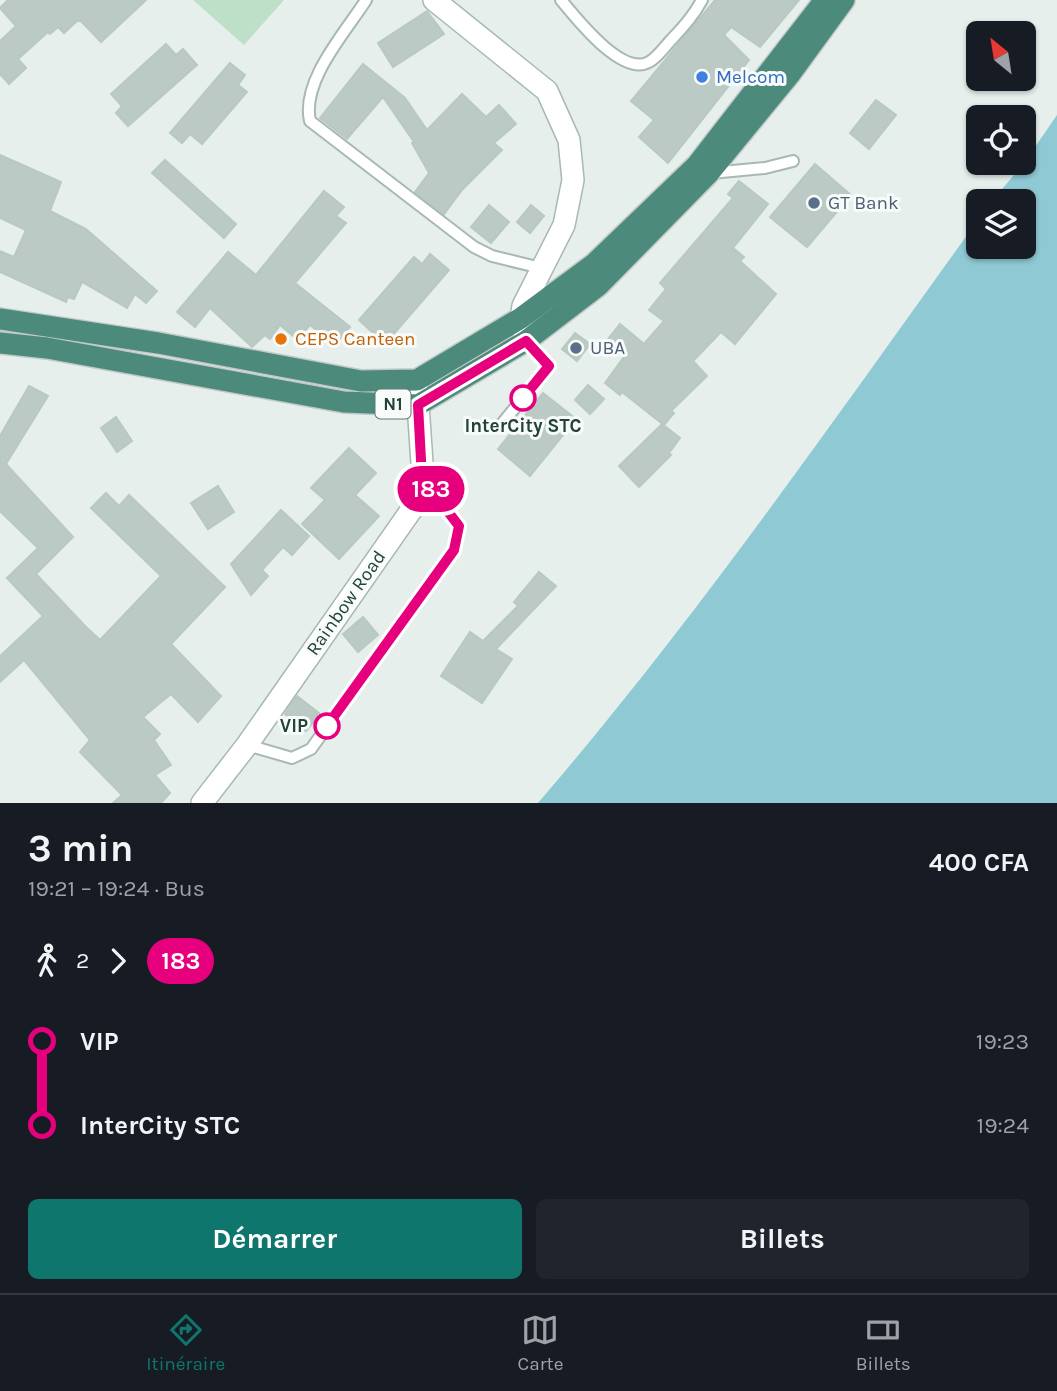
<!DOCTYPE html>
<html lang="fr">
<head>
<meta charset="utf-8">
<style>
	:root { --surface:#171b24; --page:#20242c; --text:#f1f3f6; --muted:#9ea1a6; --line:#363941; --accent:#0f766e }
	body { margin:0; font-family:Karla,sans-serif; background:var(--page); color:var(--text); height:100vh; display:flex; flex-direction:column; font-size:26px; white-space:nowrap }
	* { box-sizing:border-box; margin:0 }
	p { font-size:23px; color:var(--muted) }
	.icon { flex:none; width:38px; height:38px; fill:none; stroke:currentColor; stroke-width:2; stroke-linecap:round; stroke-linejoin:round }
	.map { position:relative; height:803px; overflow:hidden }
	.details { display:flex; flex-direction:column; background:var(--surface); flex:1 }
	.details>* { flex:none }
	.badge { padding:0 14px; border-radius:23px; font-size:24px; line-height:46px }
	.needle { width:46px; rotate:330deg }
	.buttons { position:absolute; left:966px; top:21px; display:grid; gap:14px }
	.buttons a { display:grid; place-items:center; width:70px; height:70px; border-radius:10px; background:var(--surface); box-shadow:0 2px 5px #0004; font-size:35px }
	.map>.badge { position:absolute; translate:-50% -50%; box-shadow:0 0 0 4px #fff }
	.legs { display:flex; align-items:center; gap:10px; height:77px; padding:0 28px; font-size:23px }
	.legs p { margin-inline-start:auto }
	.headline { display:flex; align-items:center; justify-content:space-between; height:119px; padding:0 28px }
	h1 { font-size:38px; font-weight:700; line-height:52px }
	.button { display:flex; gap:14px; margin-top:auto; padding:14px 28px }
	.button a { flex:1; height:80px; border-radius:10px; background:var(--accent); color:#fff; font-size:28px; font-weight:700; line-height:80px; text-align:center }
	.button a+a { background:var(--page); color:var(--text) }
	ul { padding:0 28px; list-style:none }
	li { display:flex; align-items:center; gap:24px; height:84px; font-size:26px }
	li i { display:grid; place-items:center; width:10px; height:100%; margin:0 9px; background:currentColor }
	li i::after { content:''; width:18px; height:18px; margin:-9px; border:5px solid; border-radius:50%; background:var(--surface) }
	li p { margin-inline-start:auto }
	li:first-child i { background:linear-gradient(#0000 50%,currentColor 0) }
	li:last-child i { background:linear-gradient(currentColor 50%,#0000 0) }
	.dock { display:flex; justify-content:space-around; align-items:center; height:98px; border-top:2px solid var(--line); background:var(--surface); font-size:19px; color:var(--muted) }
	.dock a { display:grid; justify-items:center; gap:4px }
	.dock .active { color:var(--accent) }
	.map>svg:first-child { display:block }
	.green { fill:#bfe0c8 }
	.water { fill:#8ec9d4 }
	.building { fill:#bbcac4; stroke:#b8c9c2; stroke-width:2 }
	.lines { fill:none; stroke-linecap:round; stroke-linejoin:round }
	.service-casing { stroke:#a8b8b2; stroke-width:14 }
	.minor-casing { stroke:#a8b8b2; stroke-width:24 }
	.trunk-casing { stroke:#c2cac8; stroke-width:24 }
	.service { stroke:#fff; stroke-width:10 }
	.minor { stroke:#fff; stroke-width:21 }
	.trunk { stroke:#4c8a7c; stroke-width:21 }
	.line-1-casing { stroke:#fff; stroke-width:16 }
	.line-1 { stroke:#e6007e; stroke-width:10 }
	.shop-dot { fill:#3f7fe0; stroke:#f7fbf9; stroke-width:2.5 }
	.service-dot { fill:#5c6f8a; stroke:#f7fbf9; stroke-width:2.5 }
	.food-dot { fill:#e8710a; stroke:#f7fbf9; stroke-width:2.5 }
	.stop-1-dot { fill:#fff; stroke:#e6007e; stroke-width:3.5 }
	.labels { text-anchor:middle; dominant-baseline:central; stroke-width:6; stroke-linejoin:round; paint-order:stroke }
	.shield { fill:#f7fbf9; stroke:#637a73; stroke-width:2 }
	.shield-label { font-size:18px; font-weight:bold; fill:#24423a }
	.shop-label { font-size:19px; fill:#366cbe; stroke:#f7fbf9; text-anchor:start }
	.service-label { font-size:19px; fill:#4e5e75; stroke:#f7fbf9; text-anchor:start }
	.food-label { font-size:19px; fill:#c56008; stroke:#f7fbf9; text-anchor:start }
	.stop-label { font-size:19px; font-weight:bold; fill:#24423a; stroke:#f7fbf9 }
	.street-label { font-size:19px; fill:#24423a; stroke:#f7fbf9 }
</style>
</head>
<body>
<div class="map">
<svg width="1057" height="803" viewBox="0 0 1057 803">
	<rect width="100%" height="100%" fill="#e6efeb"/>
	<path class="green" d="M193,0h91l-40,45z"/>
	<path class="water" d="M1057,115v688h-519c160,-186 297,-385 440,-583v27h46v-46h-32l32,-38z"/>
	<g class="building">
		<path d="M8,0h138l-45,42 -20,-21h-4l-13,12 -6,-6 -8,7 -2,-2 -30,27 8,9 -17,16 -9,-10v-33l16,-15 -16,-18z"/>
		<path d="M715,0h84l-39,47 -29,-20 -7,8 25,25 -81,103 -29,-26 15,-17 -23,-19z"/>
		<path d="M427,11l17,23 -51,33 -15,-24z"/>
		<path d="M166,44l10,11 7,-6 14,16 -69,61 -12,-13 6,-7 -11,-12z"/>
		<path d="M230,63l15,12 -7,10 9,7 -45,52 -12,-10 -8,9 -12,-10z"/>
		<path d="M363,64l42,34 22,32 35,-36 24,23 13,-12 17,19 -22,19 8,7 -40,40 -18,24 -29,-22 14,-19 -17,-30 2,-1 -31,-45 -36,42 -27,-21z"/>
		<path d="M876,100l20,15 -27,34 -19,-16z"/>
		<path d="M0,155l61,27 -11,29 36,18 71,62 -11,12 -11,-9 -8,14 -45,-26 -8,17 -6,-2 -2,5 -66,-30v-21l14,6 12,-27 -26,-12z"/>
		<path d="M165,160l71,64 -12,14 -72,-65z"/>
		<path d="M815,164l36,31 -44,52 -37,-30z"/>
		<path d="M739,181l29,23 -35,44 11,9 -4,4 36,33 -41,50 -14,-12 -28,29 14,15 -36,35 3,2 -10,12 -42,-33 -2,3 -15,-12 21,-29 -18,-15 12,-15 24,20 20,-23 -15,-11 17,-21 -6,-6 73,-85 -5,-4z"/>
		<path d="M324,191l20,16 -8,9 10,7 -51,60 55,44 -15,18 -25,-20 -12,15 -18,-15 -10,14 -5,-4 -13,12 -42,-39 -15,19 -18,-15 51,-60 28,23z"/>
		<path d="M489,205l20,17 -18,21 -20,-16z"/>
		<path d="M531,205l13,11 -14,17 -13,-11z"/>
		<path d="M430,254l19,16 -64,74 -26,-24 55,-63 8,7z"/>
		<path d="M575,333l15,11 -13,17 -15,-12z"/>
		<path d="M588,385l16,14 -14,15 -15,-14z"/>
		<path d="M29,386l19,10 -42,68 67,73 -37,37 50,53 14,13 61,-64 -70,-68 15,-15 13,13 10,-11 96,92 -54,57 50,52 -23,26 -27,-28 -28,23 17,17 -6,6 17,25 -16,10 15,18 -9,10h-48l9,-8 -42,-43 10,-12 -66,-80 -24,22v-26l43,-40 -36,-38 31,-30 -38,-37v-75z"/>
		<path d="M543,393l33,26 -46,57 -32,-27z"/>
		<path d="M116,417l16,24 -15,11 -16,-24z"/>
		<path d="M662,424l18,14 -11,15 2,2 -32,32 -20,-21z"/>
		<path d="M349,448l27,25 -21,22 24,21 -40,43 -37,-35 23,-24 -14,-12z"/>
		<path d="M218,486l16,26 -26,17 -17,-26z"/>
		<path d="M281,510l28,26 -17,19 -9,-8 -21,23 6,6 -17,19 -20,-31z"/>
		<path d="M539,572l17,14 -60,63 16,10 -30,44 -41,-27 29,-44 13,9 35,-35 -4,-4z"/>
		<path d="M363,617l15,18 -20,17 -15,-18z"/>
		<path d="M297,696l23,18 -14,17 -21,-17z"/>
	</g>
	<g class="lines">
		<g class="service-casing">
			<g id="service">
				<path d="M366,0c-21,33 -65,81 -56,121l164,126 18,9 49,12"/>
				<path d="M561,0c16,19 61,77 88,62 9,-5 16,-16 23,-23 12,-13 22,-24 30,-39"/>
				<path d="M711,173l54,-5 28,-7"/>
				<path d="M501,425l48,-59 -23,-25"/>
				<path d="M247,745l45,13 19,-9 143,-199 5,-24 -35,-47"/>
			</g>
		</g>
		<g class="minor-casing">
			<g id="minor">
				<path d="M434,0l113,91 22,49 4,40 -9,45 -41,81 -2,12 5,23"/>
				<path d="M202,803l45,-58 172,-246 4,-21 -6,-89"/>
			</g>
		</g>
		<g class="trunk-casing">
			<g id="trunk">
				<path d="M0,319l158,24 203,38 56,-1 104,-62 73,-54 103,-99 128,-165"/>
				<path d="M0,343l47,5 297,54 74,3 108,-64 72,-55 110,-112 82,-100 54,-74"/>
			</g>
		</g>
		<use href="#service" class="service"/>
		<use href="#minor" class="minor"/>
		<use href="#trunk" class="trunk"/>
	</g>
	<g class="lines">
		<g class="line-1-casing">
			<path id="line-1" d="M327,726l127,-176 5,-24 -37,-48 -4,-73 108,-64 23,25 -26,32"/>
		</g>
		<use href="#line-1" class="line-1"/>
	</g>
	<circle class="shop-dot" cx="702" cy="77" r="7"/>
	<g class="service-dot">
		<circle cx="814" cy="203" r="7"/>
		<circle cx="576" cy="348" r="7"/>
	</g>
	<circle class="food-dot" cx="281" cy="339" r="7"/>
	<g class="stop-1-dot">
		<circle cx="523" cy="398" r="12"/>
		<circle cx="327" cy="726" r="12"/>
	</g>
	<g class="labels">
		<rect class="shield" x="375.5" y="389.5" width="35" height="29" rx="5"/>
		<g class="shield-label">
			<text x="393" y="404">N1</text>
		</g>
		<g class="shop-label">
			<text x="716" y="77">Melcom</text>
		</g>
		<g class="service-label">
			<text x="828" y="203">GT Bank</text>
			<text x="590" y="348">UBA</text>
		</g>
		<g class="food-label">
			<text x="295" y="339">CEPS Canteen</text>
		</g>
		<g class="stop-label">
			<text x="523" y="426">InterCity STC</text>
			<text x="308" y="726" text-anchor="end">VIP</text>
		</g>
		<g class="street-label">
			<text transform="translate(346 603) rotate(-55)">Rainbow Road</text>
		</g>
	</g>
</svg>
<div class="buttons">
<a><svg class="needle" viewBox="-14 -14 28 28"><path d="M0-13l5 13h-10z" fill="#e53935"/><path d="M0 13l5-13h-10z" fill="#9ea1a6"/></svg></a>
<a><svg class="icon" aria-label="locate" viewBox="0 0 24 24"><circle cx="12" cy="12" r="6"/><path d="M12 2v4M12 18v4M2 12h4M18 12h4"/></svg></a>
<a><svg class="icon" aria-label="layers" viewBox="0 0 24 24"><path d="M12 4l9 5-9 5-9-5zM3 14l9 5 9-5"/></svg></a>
</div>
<b class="badge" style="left:431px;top:489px;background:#e6007e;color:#fff">183</b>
</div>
<section class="details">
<div class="headline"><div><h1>3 min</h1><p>19:21 – 19:24 · Bus</p></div><b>400 CFA</b></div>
<div class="legs"><svg class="icon" aria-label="walk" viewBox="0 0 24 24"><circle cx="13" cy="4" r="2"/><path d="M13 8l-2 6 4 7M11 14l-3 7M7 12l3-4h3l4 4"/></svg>2<svg class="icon" aria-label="forward" viewBox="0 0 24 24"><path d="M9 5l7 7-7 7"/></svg><b class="badge" style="background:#e6007e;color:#fff">183</b></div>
<ul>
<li><i style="color:#e6007e"></i><b>VIP</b><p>19:23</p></li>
<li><i style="color:#e6007e"></i><b>InterCity STC</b><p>19:24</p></li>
</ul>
<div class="button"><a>Démarrer</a><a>Billets</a></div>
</section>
<nav class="dock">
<a class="active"><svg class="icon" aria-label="directions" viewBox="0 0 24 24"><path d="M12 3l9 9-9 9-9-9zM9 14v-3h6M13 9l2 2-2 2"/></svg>Itinéraire</a>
<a><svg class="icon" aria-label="map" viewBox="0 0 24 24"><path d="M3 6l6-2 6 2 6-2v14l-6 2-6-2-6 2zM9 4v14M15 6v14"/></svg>Carte</a>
<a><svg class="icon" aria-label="tickets" viewBox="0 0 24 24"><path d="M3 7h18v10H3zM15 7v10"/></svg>Billets</a>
</nav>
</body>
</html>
